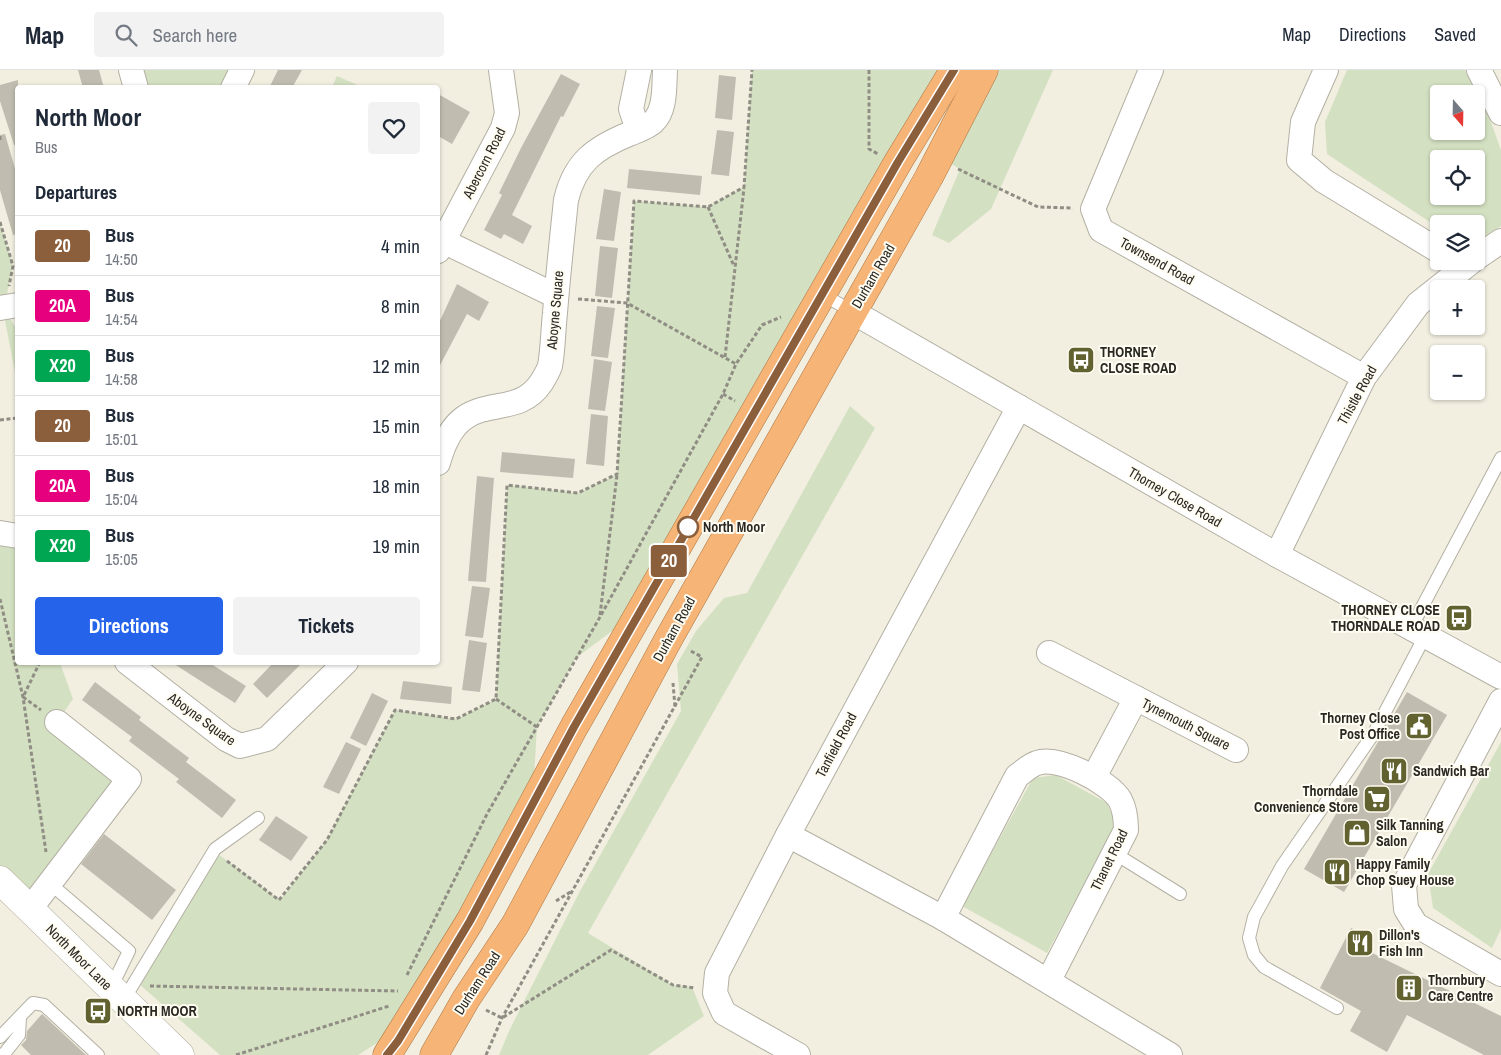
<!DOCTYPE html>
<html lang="en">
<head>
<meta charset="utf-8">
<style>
	:root { --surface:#fff; --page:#f2f2f3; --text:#1f2937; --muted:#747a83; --line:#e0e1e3; --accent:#2563eb }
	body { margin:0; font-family:"Archivo Narrow",sans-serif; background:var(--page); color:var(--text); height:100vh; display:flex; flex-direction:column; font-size:19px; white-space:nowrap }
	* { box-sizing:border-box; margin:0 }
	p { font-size:16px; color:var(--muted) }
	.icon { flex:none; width:28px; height:28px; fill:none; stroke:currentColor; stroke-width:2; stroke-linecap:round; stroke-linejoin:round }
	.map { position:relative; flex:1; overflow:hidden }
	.panel { position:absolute; left:15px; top:15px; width:425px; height:580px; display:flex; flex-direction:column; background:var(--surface); border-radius:5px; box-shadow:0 1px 4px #0004 }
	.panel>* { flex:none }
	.badge { padding:0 10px; border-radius:4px; font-size:18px; line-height:32px }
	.needle { width:32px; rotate:160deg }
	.controls { position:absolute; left:1430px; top:15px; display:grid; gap:10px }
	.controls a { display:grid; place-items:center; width:55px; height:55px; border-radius:5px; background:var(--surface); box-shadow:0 1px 4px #0004; font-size:25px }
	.map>.badge { position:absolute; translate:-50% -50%; box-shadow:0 0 0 2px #fff }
	h2 { padding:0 20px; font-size:19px; line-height:45px }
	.round { display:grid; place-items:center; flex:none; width:52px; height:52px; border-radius:5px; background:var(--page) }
	.head { display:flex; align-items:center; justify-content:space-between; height:85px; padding:0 20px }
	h1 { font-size:24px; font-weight:700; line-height:38px }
	.cta { display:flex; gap:10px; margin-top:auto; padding:10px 20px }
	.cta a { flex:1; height:58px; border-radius:5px; background:var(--accent); color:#fff; font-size:20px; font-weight:700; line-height:58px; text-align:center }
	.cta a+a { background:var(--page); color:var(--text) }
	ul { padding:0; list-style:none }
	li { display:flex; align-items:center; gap:15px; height:60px; padding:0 20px; border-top:1px solid var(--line) }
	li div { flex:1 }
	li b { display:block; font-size:19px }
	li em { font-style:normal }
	li .badge { min-width:55px; font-weight:700; text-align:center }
	header { display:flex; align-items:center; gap:30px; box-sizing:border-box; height:70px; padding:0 25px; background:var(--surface); border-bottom:1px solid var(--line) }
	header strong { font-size:24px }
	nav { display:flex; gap:28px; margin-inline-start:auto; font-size:18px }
	.search { width:350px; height:45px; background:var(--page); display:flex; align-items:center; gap:12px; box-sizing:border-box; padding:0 18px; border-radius:5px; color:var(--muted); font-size:19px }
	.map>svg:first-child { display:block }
	.green { fill:#d4e0c2; fill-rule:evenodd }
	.building { fill:#c0bdb0 }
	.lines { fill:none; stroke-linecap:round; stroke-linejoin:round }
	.service-casing { stroke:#b3b0a3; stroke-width:14 }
	.minor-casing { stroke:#b3b0a3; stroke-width:26 }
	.tertiary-casing { stroke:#b3b0a3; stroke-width:29 }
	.trunk-casing { stroke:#ad7744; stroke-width:29 }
	.path { stroke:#908e84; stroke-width:3; stroke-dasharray:4 2.5; stroke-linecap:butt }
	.service { stroke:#fff; stroke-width:12 }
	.minor { stroke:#fff; stroke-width:24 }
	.tertiary { stroke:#fff; stroke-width:28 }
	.trunk { stroke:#f6b477; stroke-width:28 }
	.line-casing { stroke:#fff; stroke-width:11 }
	.line { stroke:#8b5e3c; stroke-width:8 }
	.stop-dot { fill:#fff; stroke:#8b5e3c; stroke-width:2.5 }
	.labels { text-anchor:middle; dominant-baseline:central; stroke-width:4; stroke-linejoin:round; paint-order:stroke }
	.street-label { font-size:14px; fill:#292823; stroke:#fffcf1 }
	.poi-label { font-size:14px; font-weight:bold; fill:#292823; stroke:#fffcf1; text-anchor:start }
	.stop-label { font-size:14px; font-weight:bold; fill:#292823; stroke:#fffcf1; text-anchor:start }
</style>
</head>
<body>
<header>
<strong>Map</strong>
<div class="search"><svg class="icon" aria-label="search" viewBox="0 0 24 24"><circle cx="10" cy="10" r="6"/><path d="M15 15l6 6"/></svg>Search here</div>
<nav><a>Map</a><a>Directions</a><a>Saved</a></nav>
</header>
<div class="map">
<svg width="1501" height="985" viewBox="0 0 1501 985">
	<rect width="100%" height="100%" fill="#f2efe1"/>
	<g class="green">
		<path d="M131,0h111l-9,18 -97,-1z"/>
		<path d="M752,0h188l-320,555 -44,33 -39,69 -3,50 -127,230 -30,36 -19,12h-138l-81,-71 79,-130 62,46 47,-60 68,-130 61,9 40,-20 11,-214 71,8 39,-19 17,-273 73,6 37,-20z"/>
		<path d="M992,0h61l-62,139 -42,34 -17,-8 28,-66 -10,-6z"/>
		<path d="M1347,0h118l23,44 13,36v76l-25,15v-17h-37v4l-112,-74 -2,-32zM1439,24h37v37h-37zM1439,89h37v37h-37z"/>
		<path d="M337,6l25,11h-30z"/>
		<path d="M0,152l13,44 -9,42 13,22v53l-17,-89z"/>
		<path d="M850,336l25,22 -287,505 85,52 19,2 12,29 -56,39h-149l11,-26 69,-136 102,-182 -4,-47 19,-33 28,-33 23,-5z"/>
		<path d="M0,463l17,3 1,126 42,1 13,36 -16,23 72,57 -99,130 -30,-29z"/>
		<path d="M1501,672v187l-9,19 -59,-40 -5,-34z"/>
		<path d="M1056,705l51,28 6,14 1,12 -67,124 -85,-47 71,-128z"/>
	</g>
	<g class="building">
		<path d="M78,0h21l5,18h-21z"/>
		<path d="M278,0h24l-10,18h-23z"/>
		<path d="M561,4l19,10 -17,33 -2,-1 -49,99 20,11 -9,18 -19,-10 -3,5 -17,-9 18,-35 -3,-2 22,-45z"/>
		<path d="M719,5l17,2 -4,43 -17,-2z"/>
		<path d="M18,10v65h-4l-14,-44v-16z"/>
		<path d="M438,24l32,18 -18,32 -14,-8z"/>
		<path d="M717,60l17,2 -5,44 -18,-2z"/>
		<path d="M5,64l13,45v55l-5,1 -13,-45v-55z"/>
		<path d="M629,99l73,7 -2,19 -73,-7z"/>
		<path d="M604,119l17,3 -7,49 -18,-2z"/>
		<path d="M600,176l18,2 -6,50 -17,-2z"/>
		<path d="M457,214l32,18 -10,19 -12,-7 -29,55v-44z"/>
		<path d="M597,236l18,2 -7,50 -17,-2z"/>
		<path d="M594,289l18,3 -7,49 -17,-2z"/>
		<path d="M591,344l17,2 -4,50 -18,-2z"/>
		<path d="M502,382l73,7 -2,19 -73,-6z"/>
		<path d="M477,406l17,2 -8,104 -18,-1z"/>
		<path d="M472,516l18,2 -7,50 -18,-2z"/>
		<path d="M469,570l18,3 -7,49 -18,-2z"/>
		<path d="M171,592h37l38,24 -11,17z"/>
		<path d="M274,592h29l-36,36 -14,-14z"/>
		<path d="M403,611l49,6 -1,17 -51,-5z"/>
		<path d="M95,612l46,35 -2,3 50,38 -3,4 50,38 -14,18 -46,-36 3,-3 -50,-38 3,-4 -50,-37z"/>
		<path d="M1407,622l40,23 -103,177 -40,-23z"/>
		<path d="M372,623l16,8 -22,45 -16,-8z"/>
		<path d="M346,672l15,7 -22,45 -16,-7z"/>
		<path d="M276,746l32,21 -17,24 -32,-21z"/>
		<path d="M104,764l72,56 -24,30 -71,-56z"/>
		<path d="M1351,858l23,12 -6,11 133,65v39h-17l-77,-40 -20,37 -37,-21 11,-20 -41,-23z"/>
		<path d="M42,944l44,41h-55l-10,-10 5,-5 1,-9z"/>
	</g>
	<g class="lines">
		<g class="service-casing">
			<g id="service">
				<path d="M822,224l31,18"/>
				<path d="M1411,558l90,-170"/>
				<path d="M1114,783l66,41"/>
				<path d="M60,822l69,59 -18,37"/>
				<path d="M123,931l92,-152 43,-31"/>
				<path d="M1337,938l-73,-41 -10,-12 -5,-17 5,-21 28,-51 92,-133 51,-97"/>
				<path d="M0,967l33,-34 11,2 54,50"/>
				<path d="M0,985l4,-1 15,-19 1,-18"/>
			</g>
		</g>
		<g class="minor-casing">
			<g id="minor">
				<path d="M131,0l5,18"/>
				<path d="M1151,0l-58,139 8,21 263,147"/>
				<path d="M1326,0l-23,52 -4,38 25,21 115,70"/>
				<path d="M1479,0l22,43"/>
				<path d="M233,18l9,-18"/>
				<path d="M638,60l-7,-21 8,-39"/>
				<path d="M443,171l113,55"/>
				<path d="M438,181l65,-123 4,-15 -6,-43"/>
				<path d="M1476,188l25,-17"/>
				<path d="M0,238l18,-3"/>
				<path d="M853,242l424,243 224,122"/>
				<path d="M438,393c22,-82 74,-37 103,-80 3,-5 7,-11 9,-17 3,-16 3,-35 5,-53 3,-38 7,-75 11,-113 9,-38 29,-52 63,-66 7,-3 19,-7 24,-12 13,-12 11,-36 12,-52"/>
				<path d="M0,463l18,3"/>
				<path d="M1277,485l87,-178 54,-73 54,-43"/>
				<path d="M1049,583l187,97"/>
				<path d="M127,592l99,77 14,7 27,-7 79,-77"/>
				<path d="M1501,631l-97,184 2,24 10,16 85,49"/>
				<path d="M1094,707l42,-79"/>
				<path d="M788,765l155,83 227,137"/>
				<path d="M30,839l99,-130 -72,-57"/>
				<path d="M943,848l74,-142c6,-4 13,-11 20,-13 20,-8 73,19 83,37 5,9 6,19 6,30l-77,150"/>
				<path d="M798,985l-74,-42 -9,-20 2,-20 71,-138 231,-428"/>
			</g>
		</g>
		<g class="tertiary-casing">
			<path id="tertiary" d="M0,810l180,175"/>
		</g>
		<g class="trunk-casing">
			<g id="trunk">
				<path d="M387,985l83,-134 104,-194 324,-565 56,-92"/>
				<path d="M434,985l32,-56 49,-74 154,-287 260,-461 55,-107"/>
			</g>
		</g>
		<g class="path">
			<path d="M869,0v79l9,5"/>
			<path d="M0,66v6"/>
			<path d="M958,99l80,38 35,1"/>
			<path d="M708,137l26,59"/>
			<path d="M0,152l13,44 -4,20"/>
			<path d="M578,229l49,4 109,61"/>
			<path d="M725,287l19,-169"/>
			<path d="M723,324l12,7"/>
			<path d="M0,350l18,-2"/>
			<path d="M0,529l23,98 23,155"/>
			<path d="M600,545l17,-140"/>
			<path d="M40,592l-17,35 18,13"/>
			<path d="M673,613l2,24"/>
			<path d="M496,629l41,28"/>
			<path d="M227,791l52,39 48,-60 68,-130 61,9 40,-20 11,-214 71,8 39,-19 17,-273 74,6 36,-20 8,-117"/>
			<path d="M556,831l16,-10"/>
			<path d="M407,905l80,-161 113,-197 123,-223 13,-30 26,-39 19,-8"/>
			<path d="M150,916l248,5"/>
			<path d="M486,940l16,8 109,-68 62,35 22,3"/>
			<path d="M236,985l153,-49"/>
			<path d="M486,985l16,-37 200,-361 -13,-7"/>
		</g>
		<use href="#service" class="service"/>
		<use href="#minor" class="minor"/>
		<use href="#tertiary" class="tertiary"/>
		<use href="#trunk" class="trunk"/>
	</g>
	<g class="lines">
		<g class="line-casing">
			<path id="line" d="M387,985l11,-14 72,-120 104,-194 324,-565 56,-92"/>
		</g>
		<use href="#line" class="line"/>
	</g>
	<defs>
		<g id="bus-square" transform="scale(1.4375)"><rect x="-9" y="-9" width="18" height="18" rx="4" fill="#61622f" stroke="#fffcf1"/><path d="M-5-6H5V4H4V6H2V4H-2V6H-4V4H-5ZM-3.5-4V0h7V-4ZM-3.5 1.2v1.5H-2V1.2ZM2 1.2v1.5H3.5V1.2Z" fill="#fff"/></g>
		<g id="civic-square" transform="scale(1.4375)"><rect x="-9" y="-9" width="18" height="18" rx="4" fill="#61622f" stroke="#fffcf1"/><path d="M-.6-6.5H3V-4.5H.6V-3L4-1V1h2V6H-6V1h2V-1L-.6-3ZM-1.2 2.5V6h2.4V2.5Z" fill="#fff"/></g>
		<g id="restaurant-square" transform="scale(1.4375)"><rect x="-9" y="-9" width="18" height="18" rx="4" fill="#61622f" stroke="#fffcf1"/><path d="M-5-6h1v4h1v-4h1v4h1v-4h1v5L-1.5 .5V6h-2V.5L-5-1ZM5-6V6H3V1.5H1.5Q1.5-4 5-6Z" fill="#fff"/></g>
		<g id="supermarket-square" transform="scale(1.4375)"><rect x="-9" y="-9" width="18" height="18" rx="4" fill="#61622f" stroke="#fffcf1"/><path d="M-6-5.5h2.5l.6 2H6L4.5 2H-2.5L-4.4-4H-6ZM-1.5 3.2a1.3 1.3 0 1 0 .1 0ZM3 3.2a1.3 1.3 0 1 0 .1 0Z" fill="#fff"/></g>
		<g id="shop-square" transform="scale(1.4375)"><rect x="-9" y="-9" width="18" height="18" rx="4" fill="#61622f" stroke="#fffcf1"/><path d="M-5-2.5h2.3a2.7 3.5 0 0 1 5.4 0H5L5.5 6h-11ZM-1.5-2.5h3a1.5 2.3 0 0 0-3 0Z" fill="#fff"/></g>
		<g id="building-square" transform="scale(1.4375)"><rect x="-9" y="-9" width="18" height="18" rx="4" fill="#61622f" stroke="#fffcf1"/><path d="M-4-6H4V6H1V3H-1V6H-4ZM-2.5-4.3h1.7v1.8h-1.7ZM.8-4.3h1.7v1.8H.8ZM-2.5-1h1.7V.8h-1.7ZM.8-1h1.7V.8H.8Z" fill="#fff"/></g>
	</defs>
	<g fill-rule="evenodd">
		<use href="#bus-square" x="1081" y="290"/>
		<use href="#bus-square" x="1459" y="548"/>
		<use href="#civic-square" x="1419" y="656"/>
		<use href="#restaurant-square" x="1394" y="701"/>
		<use href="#supermarket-square" x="1377" y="729"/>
		<use href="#shop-square" x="1357" y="763"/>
		<use href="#restaurant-square" x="1337" y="802"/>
		<use href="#restaurant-square" x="1360" y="873"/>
		<use href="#building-square" x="1409" y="918"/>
		<use href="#bus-square" x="98" y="941"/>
	</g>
	<circle class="stop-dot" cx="688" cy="457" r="10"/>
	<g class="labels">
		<g class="street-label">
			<text transform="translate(484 93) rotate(-63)">Abercorn Road</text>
			<text transform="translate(1157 191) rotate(29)">Townsend Road</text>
			<text transform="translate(873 206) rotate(-60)">Durham Road</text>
			<text transform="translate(555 240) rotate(-85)">Aboyne Square</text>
			<text transform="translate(1357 325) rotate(-61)">Thistle Road</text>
			<text transform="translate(1175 427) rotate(30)">Thorney Close Road</text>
			<text transform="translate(674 559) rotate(-61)">Durham Road</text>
			<text transform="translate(202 649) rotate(36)">Aboyne Square</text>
			<text transform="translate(1186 654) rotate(27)">Tynemouth Square</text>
			<text transform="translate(836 675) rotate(-62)">Tanfield Road</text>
			<text transform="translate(1109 790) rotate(-64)">Thanet Road</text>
			<text transform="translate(79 887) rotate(45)">North Moor Lane</text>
			<text transform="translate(477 913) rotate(-57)">Durham Road</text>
		</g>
		<g class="poi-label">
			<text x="1100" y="282">THORNEY<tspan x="1100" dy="16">CLOSE ROAD</tspan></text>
			<text x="1440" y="540" text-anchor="end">THORNEY CLOSE<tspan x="1440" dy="16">THORNDALE ROAD</tspan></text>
			<text x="1400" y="648" text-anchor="end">Thorney Close<tspan x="1400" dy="16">Post Office</tspan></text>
			<text x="1413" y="701">Sandwich Bar</text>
			<text x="1358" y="721" text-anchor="end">Thorndale<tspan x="1358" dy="16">Convenience Store</tspan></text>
			<text x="1376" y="755">Silk Tanning<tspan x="1376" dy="16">Salon</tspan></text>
			<text x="1356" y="794">Happy Family<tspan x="1356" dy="16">Chop Suey House</tspan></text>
			<text x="1379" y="865">Dillon's<tspan x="1379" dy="16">Fish Inn</tspan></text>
			<text x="1428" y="910">Thornbury<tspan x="1428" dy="16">Care Centre</tspan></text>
			<text x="117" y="941">NORTH MOOR</text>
		</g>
		<g class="stop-label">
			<text x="703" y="457">North Moor</text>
		</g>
	</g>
</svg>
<div class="controls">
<a><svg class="needle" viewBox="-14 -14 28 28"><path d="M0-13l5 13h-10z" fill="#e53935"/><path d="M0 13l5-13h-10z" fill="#747a83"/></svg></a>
<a><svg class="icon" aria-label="locate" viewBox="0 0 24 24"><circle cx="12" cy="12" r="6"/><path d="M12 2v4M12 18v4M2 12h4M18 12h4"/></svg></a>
<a><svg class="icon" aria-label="layers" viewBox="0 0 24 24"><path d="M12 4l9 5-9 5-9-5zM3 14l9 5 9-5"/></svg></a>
<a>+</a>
<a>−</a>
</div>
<b class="badge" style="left:669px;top:491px;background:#8b5e3c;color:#fff">20</b>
<section class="panel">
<div class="head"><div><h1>North Moor</h1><p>Bus</p></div><a class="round"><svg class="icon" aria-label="heart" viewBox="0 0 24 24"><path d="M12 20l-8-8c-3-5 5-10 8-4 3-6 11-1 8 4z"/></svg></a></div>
<h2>Departures</h2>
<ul>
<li><span class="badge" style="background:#8b5e3c;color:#fff">20</span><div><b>Bus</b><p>14:50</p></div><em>4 min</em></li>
<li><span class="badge" style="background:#e6007e;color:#fff">20A</span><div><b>Bus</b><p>14:54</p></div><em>8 min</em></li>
<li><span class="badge" style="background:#00a651;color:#fff">X20</span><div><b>Bus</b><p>14:58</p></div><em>12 min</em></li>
<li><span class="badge" style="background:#8b5e3c;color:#fff">20</span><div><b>Bus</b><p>15:01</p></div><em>15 min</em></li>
<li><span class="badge" style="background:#e6007e;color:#fff">20A</span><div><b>Bus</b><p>15:04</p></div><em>18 min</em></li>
<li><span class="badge" style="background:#00a651;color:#fff">X20</span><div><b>Bus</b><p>15:05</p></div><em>19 min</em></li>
</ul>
<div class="cta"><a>Directions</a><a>Tickets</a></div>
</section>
</div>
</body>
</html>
